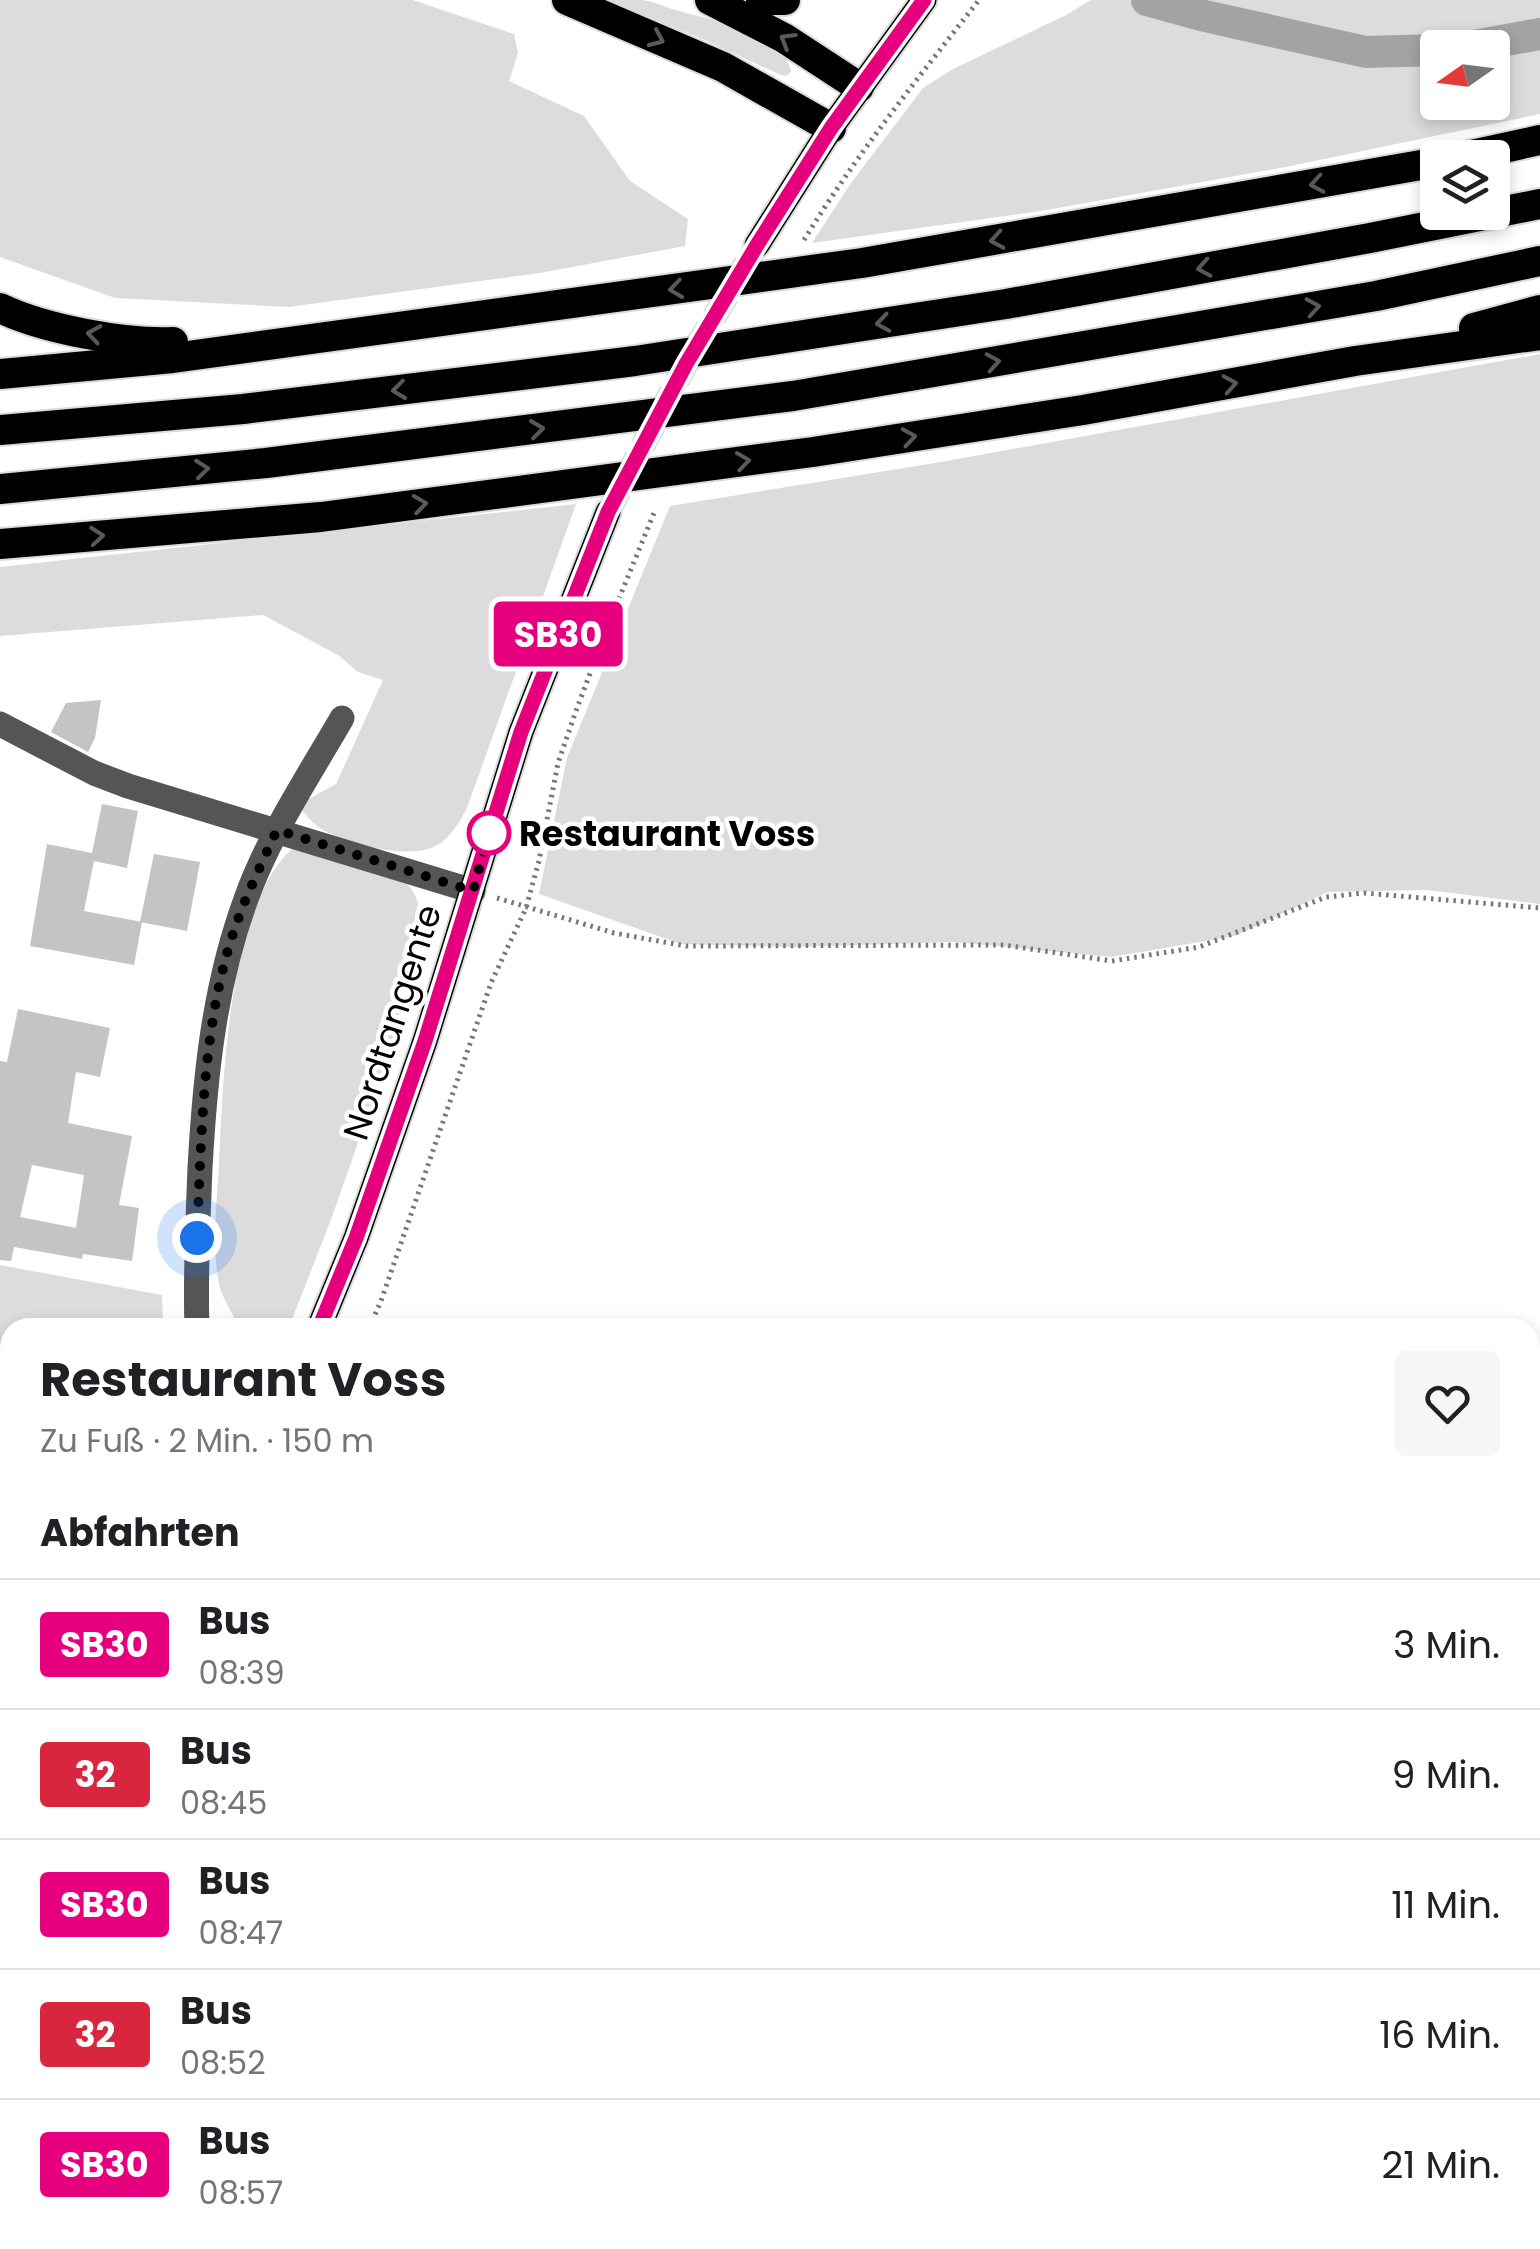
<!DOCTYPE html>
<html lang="de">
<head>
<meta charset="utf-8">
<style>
	:root { --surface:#fff; --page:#f6f6f6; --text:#202124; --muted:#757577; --line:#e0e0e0 }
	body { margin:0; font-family:Poppins,sans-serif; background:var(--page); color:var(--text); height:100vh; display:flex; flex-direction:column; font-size:38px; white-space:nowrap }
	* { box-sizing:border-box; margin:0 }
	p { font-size:32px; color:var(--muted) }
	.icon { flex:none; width:55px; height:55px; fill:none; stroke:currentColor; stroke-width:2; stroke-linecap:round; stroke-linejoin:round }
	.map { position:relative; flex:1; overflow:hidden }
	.panel { position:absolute; left:0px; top:1318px; width:1540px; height:932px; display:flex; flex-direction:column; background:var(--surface); border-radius:30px 30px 0 0; box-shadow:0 5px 15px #0003 }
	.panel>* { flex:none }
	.badge { padding:0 20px; border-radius:8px; font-size:35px; line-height:65px }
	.needle { width:65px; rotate:256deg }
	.controls { position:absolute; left:1420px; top:30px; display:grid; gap:20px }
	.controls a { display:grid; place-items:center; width:90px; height:90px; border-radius:10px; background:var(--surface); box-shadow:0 5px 15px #0003; font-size:50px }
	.you { position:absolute; width:50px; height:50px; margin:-25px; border:8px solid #fff; border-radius:50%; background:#1a73e8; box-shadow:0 0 0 15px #1a73e833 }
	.map>.badge { position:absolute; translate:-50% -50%; box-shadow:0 0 0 5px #fff }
	h2 { padding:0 40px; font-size:38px; line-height:90px }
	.round { display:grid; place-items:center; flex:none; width:105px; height:105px; border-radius:10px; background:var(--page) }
	.overview { display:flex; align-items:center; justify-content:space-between; height:170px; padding:0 40px }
	h1 { font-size:48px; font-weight:700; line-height:75px }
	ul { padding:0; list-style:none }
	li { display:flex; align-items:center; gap:30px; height:130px; padding:0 40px; border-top:2px solid var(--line) }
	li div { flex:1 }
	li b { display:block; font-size:38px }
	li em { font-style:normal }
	li .badge { min-width:110px; font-weight:700; text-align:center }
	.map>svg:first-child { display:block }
	.green { fill:#dcdcdc; fill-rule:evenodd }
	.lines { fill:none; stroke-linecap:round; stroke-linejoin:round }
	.canal { stroke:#a3a3a3; stroke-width:32 }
	.building { fill:#c4c4c4; fill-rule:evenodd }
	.major-tunnel { stroke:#d9d9d9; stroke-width:25; stroke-dasharray:25 12; stroke-linecap:butt }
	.major-casing { stroke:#dbdbdb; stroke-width:29 }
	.highway-casing { stroke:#dbdbdb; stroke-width:34 }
	.path { stroke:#777; stroke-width:5; stroke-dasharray:2.5 5; stroke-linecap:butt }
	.minor { stroke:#555; stroke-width:25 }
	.major { stroke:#000; stroke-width:25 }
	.highway { stroke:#000; stroke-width:30 }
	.oneway { stroke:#595959 }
	.line-casing { stroke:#fff; stroke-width:22 }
	.line { stroke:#e6007e; stroke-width:15 }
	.walk { stroke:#000; stroke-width:10; stroke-dasharray:0 18 }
	.stop-dot { fill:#fff; stroke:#e6007e; stroke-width:5 }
	.labels { text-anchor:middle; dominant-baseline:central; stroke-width:9; stroke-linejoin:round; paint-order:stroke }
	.stop-label { font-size:35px; font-weight:bold; fill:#000; stroke:#fff; text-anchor:start }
	.street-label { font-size:35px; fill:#000; stroke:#fff }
</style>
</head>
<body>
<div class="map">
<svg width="1540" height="2249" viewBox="0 0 1540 2249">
	<rect width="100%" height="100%" fill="#fff"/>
	<g class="green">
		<path d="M0,0h413l101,34 4,19 -9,28 75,35 46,65 58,38 -3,27 -145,27 -251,34 -174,-9 -115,-41z"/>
		<path d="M602,0c13,0 27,0 40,0 12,1 25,8 37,11 34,10 104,20 112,61l-5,4 -5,-1 -85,-39z"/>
		<path d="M1091,0h449v114l-254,53 -245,44 -229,32 39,-60 72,-95 30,-19 113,-54zM1438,48h54v54h-54z"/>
		<path d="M1540,354v550l-113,-14 -99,2 -93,44 -123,21 -158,-15 -159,5 -114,-3 -142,-50 28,-136 103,-252 271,-44z"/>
		<path d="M576,504l-109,304c-9,17 -18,33 -36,40 -28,10 -81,-3 -106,-17 -10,-5 -16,-12 -23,-21l1,-8 33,-18 47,-104 -25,-8 -20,-17 -75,-40 -263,21v-69z"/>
		<path d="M293,848l109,32c9,7 13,12 16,24l-16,78 -4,46 -66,189 -43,110h-51c-6,-17 -18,-30 -20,-49 -6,-37 -1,-77 1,-115 4,-83 9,-258 74,-315z"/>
		<path d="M0,1265l162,30 1,32 -153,1v356l-10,1z"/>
	</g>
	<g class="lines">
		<g class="canal">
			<path d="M1147,0l58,16 161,36 72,-2"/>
			<path d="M1462,48l78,-14"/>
		</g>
	</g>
	<g class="building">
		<path d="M101,700l-6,38 -7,14 -37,-20 15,-29z"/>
		<path d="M102,804l36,7 -11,57 -33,-7 -10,50 58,11 -8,43 -104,-19 17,-102 45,9z"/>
		<path d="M154,854l46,8 -13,69 -47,-9z"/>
		<path d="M18,1009l92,19 -10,49 -24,-5 -8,51 64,13 -13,69 20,3 -7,53 -49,-7 -1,5 -68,-12 -3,14 -11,-1v-199l7,1zM32,1165l52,10 -8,53 -56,-11z"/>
	</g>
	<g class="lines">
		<path class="major-tunnel" d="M608,512l78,-148 71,-119"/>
		<g class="major-casing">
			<g id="major">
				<path d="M757,245l74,-117 93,-128"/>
				<path d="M319,1328l37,-90 69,-197 96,-309 87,-220"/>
			</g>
		</g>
		<g class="highway-casing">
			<g id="highway">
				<path d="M567,0l156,67 108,61"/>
				<path d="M710,0l74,38 75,49"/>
				<path d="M761,0h24"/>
				<path d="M1458,158l82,-18"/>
				<path d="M0,308c44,21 124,36 173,34"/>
				<path d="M1474,328l66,-18"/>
				<path d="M0,374l173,-16 689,-95 576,-101"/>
				<path d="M0,430l243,-21 392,-48 371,-57 364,-66 170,-34"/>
				<path d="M0,489l266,-26 527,-67 583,-100 164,-35"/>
				<path d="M0,544l321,-27 492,-65 270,-42 272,-49 185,-26"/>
				<path d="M0,1706l10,-1"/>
				<path d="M0,1749l10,9"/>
				<path d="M0,1840l5,8"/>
			</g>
		</g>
		<g class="path">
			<path d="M804,240c52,-85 114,-162 175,-240"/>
			<path d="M497,898l117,35 72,13 318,-1 108,16 87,-14 127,-50 38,-4 176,15"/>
			<path d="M369,1328l12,-27 110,-318 35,-75 13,-47 19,-98 19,-55 32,-85 45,-110"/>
			<path d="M0,1935l10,-2"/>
			<path d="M239,2240l31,9"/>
		</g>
		<g class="minor">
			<path d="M0,724l94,49 34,13 345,105"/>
			<path d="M197,1328c-2,-54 1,-107 3,-160 5,-91 14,-182 46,-269 23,-64 62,-122 96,-181"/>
			<path d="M184,2240v9"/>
			<path d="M905,2249l1,-9"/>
		</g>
		<use href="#major" class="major"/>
		<use href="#highway" class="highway"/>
	</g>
	<defs><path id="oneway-chevron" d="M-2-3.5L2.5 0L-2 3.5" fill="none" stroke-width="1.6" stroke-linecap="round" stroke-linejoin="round" transform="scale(2.5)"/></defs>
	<g class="oneway">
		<use href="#oneway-chevron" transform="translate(657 39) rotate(24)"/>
		<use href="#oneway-chevron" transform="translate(787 40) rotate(-149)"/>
		<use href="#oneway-chevron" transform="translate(1317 184) rotate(170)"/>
		<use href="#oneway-chevron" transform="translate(997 240) rotate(170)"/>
		<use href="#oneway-chevron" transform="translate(1204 268) rotate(170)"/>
		<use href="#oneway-chevron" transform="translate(676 289) rotate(172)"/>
		<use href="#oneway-chevron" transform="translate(1313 307) rotate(-10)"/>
		<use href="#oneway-chevron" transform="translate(883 323) rotate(171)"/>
		<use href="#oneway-chevron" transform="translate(94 334) rotate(-171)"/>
		<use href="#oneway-chevron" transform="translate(993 362) rotate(-10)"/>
		<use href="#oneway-chevron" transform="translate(1230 384) rotate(-10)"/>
		<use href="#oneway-chevron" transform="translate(399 390) rotate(173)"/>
		<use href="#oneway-chevron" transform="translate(537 429) rotate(-7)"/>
		<use href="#oneway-chevron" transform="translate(909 437) rotate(-9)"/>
		<use href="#oneway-chevron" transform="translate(743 461) rotate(-8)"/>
		<use href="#oneway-chevron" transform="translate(202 469) rotate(-6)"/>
		<use href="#oneway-chevron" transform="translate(420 504) rotate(-8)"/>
		<use href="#oneway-chevron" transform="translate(97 536) rotate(-5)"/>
	</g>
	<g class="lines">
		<g class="line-casing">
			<path id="line" d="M319,1328l37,-90 69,-197 96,-309 87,-220 78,-148 71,-119 74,-117 93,-128"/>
		</g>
		<use href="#line" class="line"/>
		<path class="walk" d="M197,1238c4,-92 5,-198 31,-288 12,-42 31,-81 49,-120l196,61 17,-63 -1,5"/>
	</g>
	<circle class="stop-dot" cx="489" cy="833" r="20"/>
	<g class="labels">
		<g class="stop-label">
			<text x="519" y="833">Restaurant Voss</text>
		</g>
		<g class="street-label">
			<text transform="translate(392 1022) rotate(-72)">Nordtangente</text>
		</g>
	</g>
</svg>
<div class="controls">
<a><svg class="needle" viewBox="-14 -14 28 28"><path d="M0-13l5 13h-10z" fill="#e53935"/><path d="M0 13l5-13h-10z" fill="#757577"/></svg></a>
<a><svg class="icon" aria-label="layers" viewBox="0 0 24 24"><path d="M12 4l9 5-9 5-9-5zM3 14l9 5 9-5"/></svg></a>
</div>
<div class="you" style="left:197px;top:1238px"></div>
<b class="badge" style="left:558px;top:634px;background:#e6007e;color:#fff">SB30</b>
<section class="panel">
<div class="overview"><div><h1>Restaurant Voss</h1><p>Zu Fuß · 2 Min. · 150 m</p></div><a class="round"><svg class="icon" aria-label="heart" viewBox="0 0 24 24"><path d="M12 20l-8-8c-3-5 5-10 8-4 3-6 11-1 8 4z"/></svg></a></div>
<h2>Abfahrten</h2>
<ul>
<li><span class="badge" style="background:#e6007e;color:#fff">SB30</span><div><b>Bus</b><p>08:39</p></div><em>3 Min.</em></li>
<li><span class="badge" style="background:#d7263d;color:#fff">32</span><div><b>Bus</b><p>08:45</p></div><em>9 Min.</em></li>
<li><span class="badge" style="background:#e6007e;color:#fff">SB30</span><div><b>Bus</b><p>08:47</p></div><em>11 Min.</em></li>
<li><span class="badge" style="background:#d7263d;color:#fff">32</span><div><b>Bus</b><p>08:52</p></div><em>16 Min.</em></li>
<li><span class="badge" style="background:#e6007e;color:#fff">SB30</span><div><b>Bus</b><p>08:57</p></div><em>21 Min.</em></li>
</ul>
</section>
</div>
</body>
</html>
